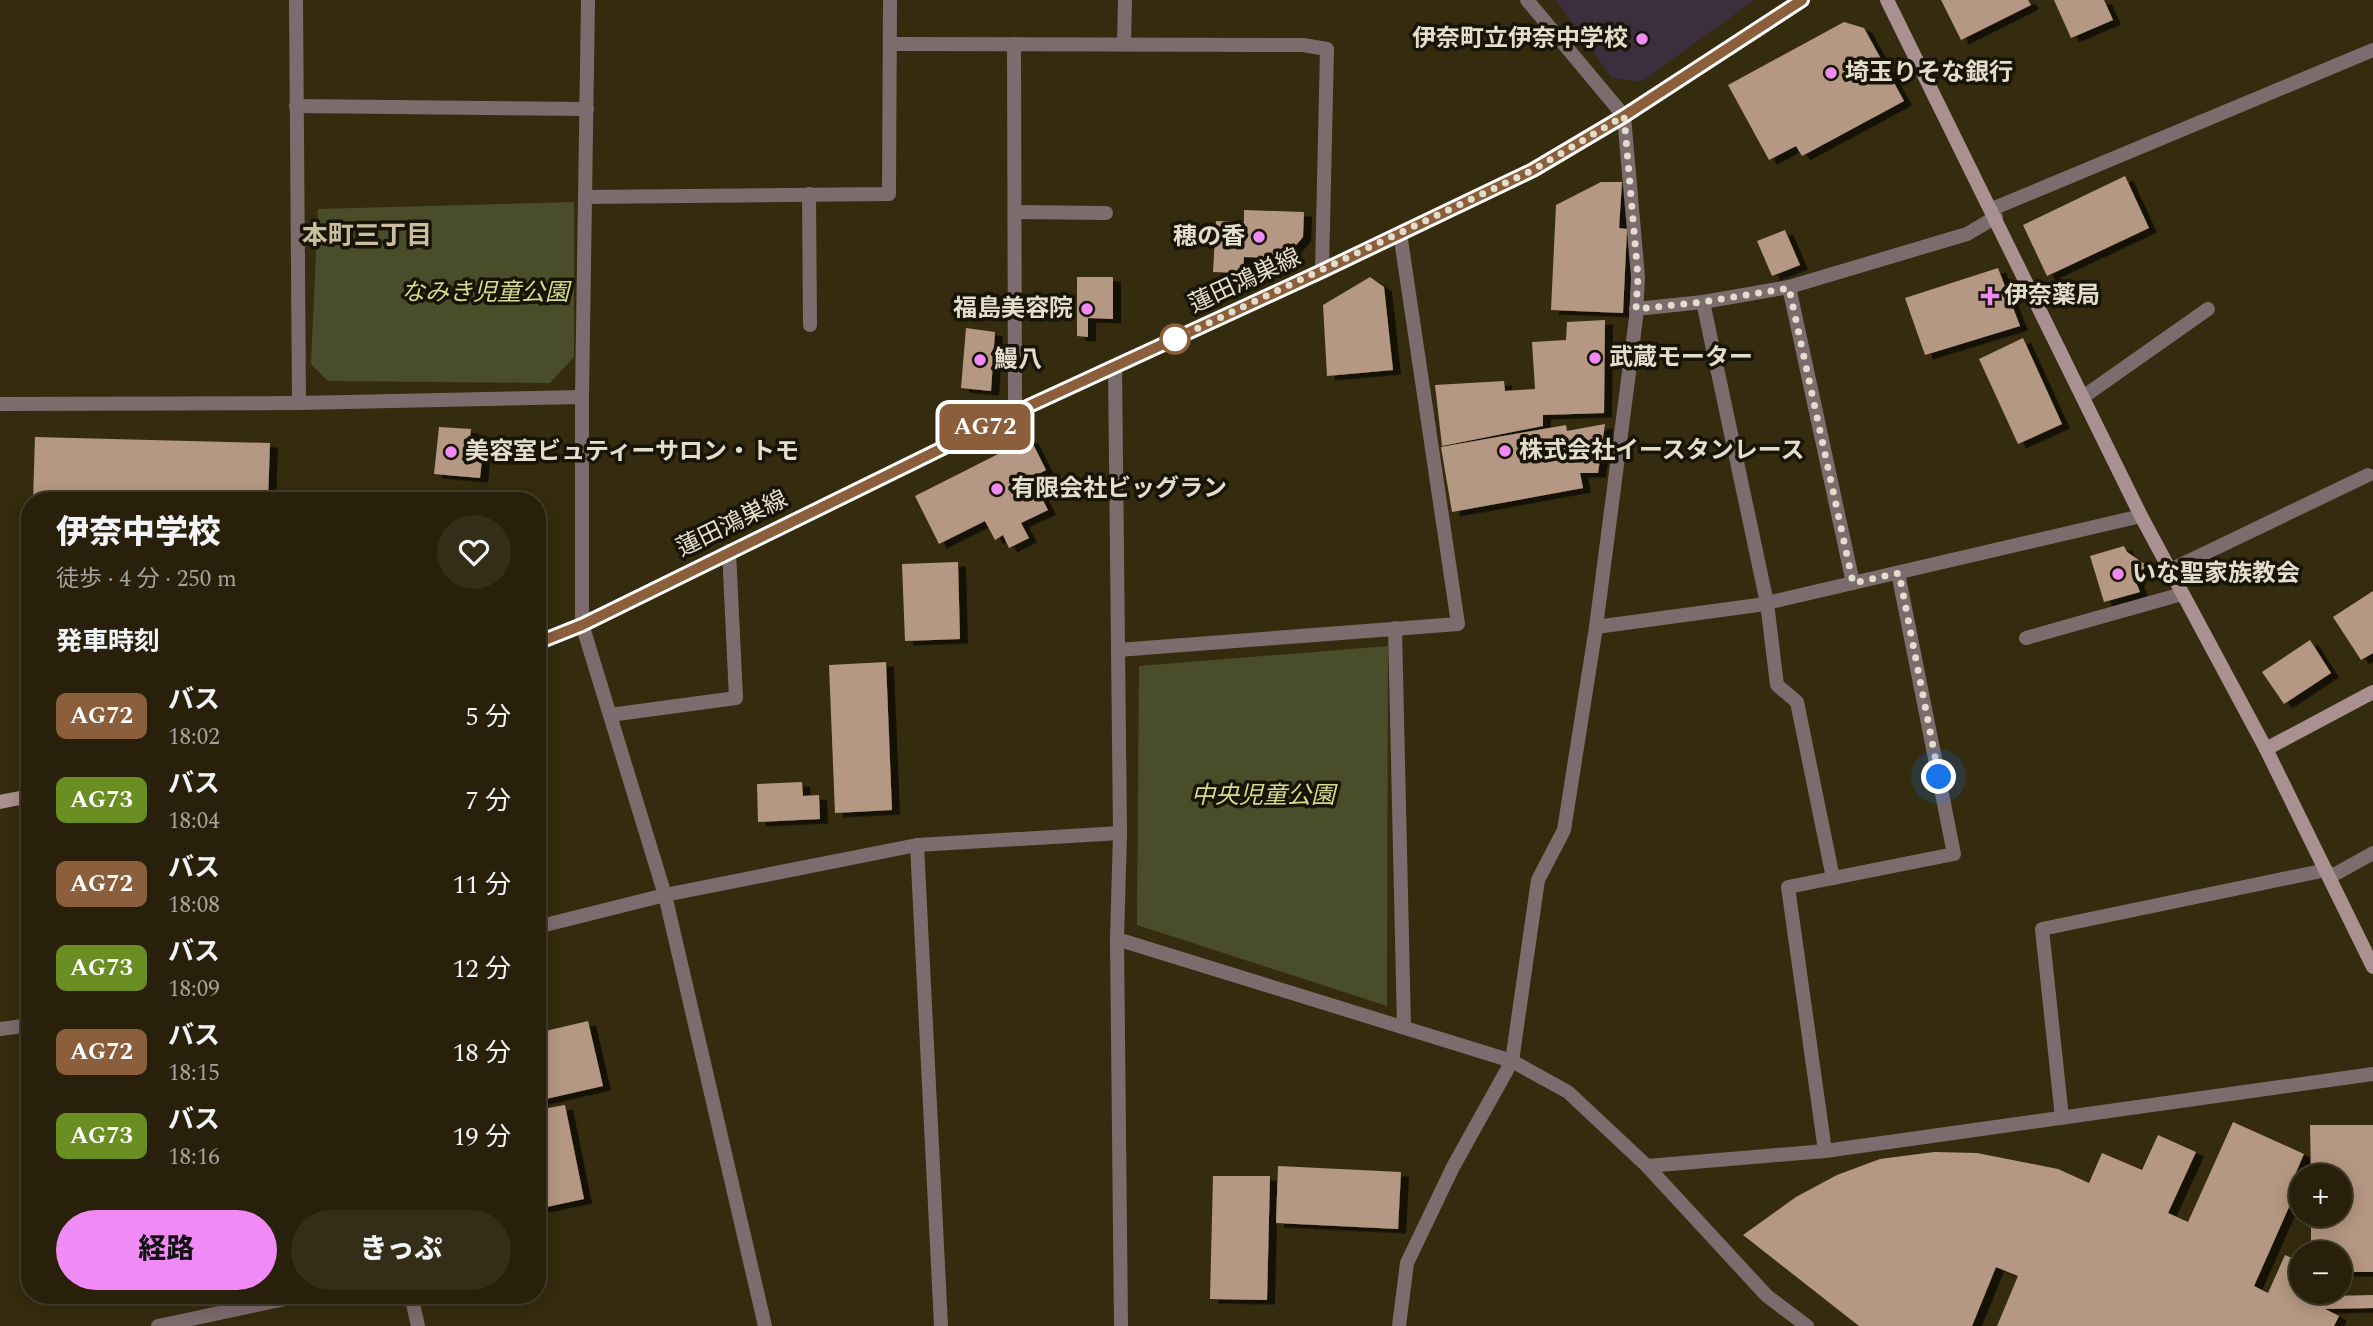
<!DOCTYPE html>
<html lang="ja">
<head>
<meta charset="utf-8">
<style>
	:root { --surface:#28200a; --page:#342d18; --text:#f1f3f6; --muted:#a5a39c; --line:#443e2b; --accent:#f08bf5 }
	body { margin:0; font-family:Spectral,"Noto Sans JP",serif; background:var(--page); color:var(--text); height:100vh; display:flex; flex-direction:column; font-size:26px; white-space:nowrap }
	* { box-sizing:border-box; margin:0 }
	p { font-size:23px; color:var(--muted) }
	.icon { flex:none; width:38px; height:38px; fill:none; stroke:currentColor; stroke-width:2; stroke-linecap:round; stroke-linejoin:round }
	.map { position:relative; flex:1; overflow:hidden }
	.drawer { position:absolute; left:21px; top:492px; width:525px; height:812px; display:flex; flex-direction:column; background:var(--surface); border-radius:28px; box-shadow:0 4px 18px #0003,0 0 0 2px var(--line) }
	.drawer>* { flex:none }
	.badge { padding:0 14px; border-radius:10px; font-size:24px; line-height:46px }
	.tools { position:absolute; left:2289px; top:1164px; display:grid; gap:14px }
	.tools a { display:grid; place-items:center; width:63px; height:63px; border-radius:50%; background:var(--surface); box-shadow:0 4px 18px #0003,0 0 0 2px var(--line); font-size:35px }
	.you { position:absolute; width:35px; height:35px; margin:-18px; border:5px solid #fff; border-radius:50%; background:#1a73e8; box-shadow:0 0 0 10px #1a73e833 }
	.map>.badge { position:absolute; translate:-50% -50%; box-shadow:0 0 0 4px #fff }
	h2 { padding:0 35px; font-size:26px; line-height:63px }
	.round { display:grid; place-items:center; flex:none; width:74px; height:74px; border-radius:37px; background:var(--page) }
	.summary { display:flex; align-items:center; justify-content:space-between; height:119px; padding:0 35px }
	h1 { font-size:33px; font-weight:800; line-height:52px }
	.button { display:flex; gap:14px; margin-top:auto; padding:14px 35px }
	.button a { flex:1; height:80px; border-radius:42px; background:var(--accent); color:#111; font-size:28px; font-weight:800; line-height:80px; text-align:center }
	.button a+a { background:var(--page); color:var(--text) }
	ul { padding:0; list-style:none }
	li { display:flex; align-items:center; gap:21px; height:84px; padding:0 35px }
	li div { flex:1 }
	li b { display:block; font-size:26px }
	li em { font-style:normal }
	li .badge { min-width:77px; font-weight:700; text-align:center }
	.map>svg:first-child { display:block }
	.education { fill:#3c2e3c }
	.green { fill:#4a4d2a }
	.building { fill:#b59883; filter:url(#shadow) }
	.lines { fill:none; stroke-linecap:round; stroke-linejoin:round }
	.lane { stroke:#7d6c6d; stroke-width:14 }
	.street { stroke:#7d6c6d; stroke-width:14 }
	.secondary { stroke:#aa9191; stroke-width:14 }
	.line-casing { stroke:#fff; stroke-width:16 }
	.line { stroke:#8b5e3c; stroke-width:10 }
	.walk { stroke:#e3ddcc; stroke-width:7; stroke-dasharray:0 12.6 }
	.poi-dot { fill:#f08bf5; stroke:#181408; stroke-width:2.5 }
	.stop-dot { fill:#fff; stroke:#8b5e3c; stroke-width:3.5 }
	.labels { text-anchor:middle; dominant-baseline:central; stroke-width:7; stroke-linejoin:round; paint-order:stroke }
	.poi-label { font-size:24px; font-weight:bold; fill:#e3ddcc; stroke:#181408; text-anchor:start }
	.street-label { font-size:24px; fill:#e3ddcc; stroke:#181408 }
	.park-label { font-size:24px; font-style:italic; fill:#d4db90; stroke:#181408 }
	.neighbourhood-label { font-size:26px; font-weight:bold; fill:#cabe9e; stroke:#181408 }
</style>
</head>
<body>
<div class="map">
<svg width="2373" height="1326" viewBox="0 0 2373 1326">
	<defs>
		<filter id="shadow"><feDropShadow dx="8" dy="4.5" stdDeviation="0" flood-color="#0009"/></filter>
	</defs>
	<rect width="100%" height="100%" fill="#352b0e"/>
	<path class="education" d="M1556,0h199l-114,82 -29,-4z"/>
	<g class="green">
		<path d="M574,202v155l-24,26 -222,-2 -17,-17 7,-155z"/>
		<path d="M1388,646l-1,360 -250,-81 2,-259z"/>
	</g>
	<g class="building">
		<path d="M1941,0h87l3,5 -70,35z"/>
		<path d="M2054,0h50l9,20 -42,18z"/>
		<path d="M1844,22l20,6 40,73 -102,55 -6,-10 -27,14 -41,-75z"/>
		<path d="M2125,176l24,52 -102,48 -24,-51z"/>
		<path d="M1601,182h21l-3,46 8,1 -4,84 -72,-3 5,-105z"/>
		<path d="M1244,210l60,2 -1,25 -18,21 -41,-1 -1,16 -30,-1 3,-51 28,1z"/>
		<path d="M1785,230l15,35 -28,11 -15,-35z"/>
		<path d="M1998,268l22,58 -95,29 -20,-57z"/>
		<path d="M1077,277h36v42l-25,-1v19l-11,-1z"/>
		<path d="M1370,277l14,10 9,83 -66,6 -4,-71z"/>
		<path d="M1605,320l-1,93 -61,2v11l-101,20 -7,-61 69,-4 1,10 30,-2 -3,-47 34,-2 1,-18z"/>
		<path d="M966,328l29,4 -4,59 -30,-3z"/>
		<path d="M2023,338l39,86 -44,20 -39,-85z"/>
		<path d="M1605,424l-7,49h-18l3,15 -131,24 -11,-65 125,-22 1,6z"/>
		<path d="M439,427l32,2 -2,19 14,1 -3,29 -46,-4z"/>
		<path d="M35,437l235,6 -2,57h-235z"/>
		<path d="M1030,438l16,32 -15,8 17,32 -27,13 8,15 -20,10 -6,-13 -8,5 -10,-19 -46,23 -24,-48z"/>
		<path d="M2124,546l3,6 19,13 -10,17 4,10 -36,10 -14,-46z"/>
		<path d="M958,562l2,77 -55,2 -3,-77z"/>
		<path d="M2373,591v62l-12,7 -28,-43z"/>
		<path d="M2310,640l21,33 -47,31 -22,-32z"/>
		<path d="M886,662l6,148 -57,3 -6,-148z"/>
		<path d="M27,680h3v75h-5z"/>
		<path d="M802,782l1,14 16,-1 1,24 -62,3 -1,-38z"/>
		<path d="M588,1021l15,65 -66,15v-68z"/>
		<path d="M565,1105l19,94 -47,10v-99z"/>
		<path d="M2233,1122l71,32 -14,32 7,3 -43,97 14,7 17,-38 16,7v30h31l-2,4 43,-1v13l-48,1 14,7 -5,10h-337l21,-50 -22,-9 -24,59h-113l-116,-91 53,-38 41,-22 43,-16 54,-7 43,1 81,16 31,14 13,-30 40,17 16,-35 38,17 -28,61 20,9z"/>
		<path d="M2310,1125h63v147h-33v-19h-29v-39h29v-38h-29z"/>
		<path d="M1278,1166l123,6 -3,57 -122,-6z"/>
		<path d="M1213,1176h57l-3,124 -57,-1z"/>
	</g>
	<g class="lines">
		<g class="lane">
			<path d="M809,194l1,131"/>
			<path d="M1015,212l91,1"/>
			<path d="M2083,397l125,-88"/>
			<path d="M2170,570l198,-95"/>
			<path d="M2026,638l156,-44"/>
		</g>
		<g class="street">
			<path d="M296,0l3,403"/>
			<path d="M588,0l-6,397v227l83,271 100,431"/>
			<path d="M890,44l413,1 24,4 -5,222"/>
			<path d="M1014,44l1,368"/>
			<path d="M1124,44l1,-44"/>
			<path d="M296,106l291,3"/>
			<path d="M586,197l303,-3 1,-194"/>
			<path d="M1992,209l381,-159"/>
			<path d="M1789,287l64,296"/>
			<path d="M1703,302l64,301 10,82 20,17 36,176"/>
			<path d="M1636,309l67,-7 86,-15 178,-53 29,-17"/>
			<path d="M1115,366l5,467 -3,106 4,387"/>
			<path d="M0,404l299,-1 283,-6"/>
			<path d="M1596,627l162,-22 383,-89"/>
			<path d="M1395,628l9,399"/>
			<path d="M1118,650l340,-26 -58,-391"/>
			<path d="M610,715l126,-17 -7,-147"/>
			<path d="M917,845l24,481"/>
			<path d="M2330,877l43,-24"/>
			<path d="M537,927l128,-32 252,-50 203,-12"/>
			<path d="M1117,939l395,122 56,31 79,74 120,130 40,30"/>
			<path d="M0,1029l30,-4"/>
			<path d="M2062,1118l-20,-189 284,-59"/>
			<path d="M1825,1151l-37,-264 166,-33 -56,-281"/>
			<path d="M1647,1166l178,-15 548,-77"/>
			<path d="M411,1295l7,31"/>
			<path d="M158,1326l146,-31"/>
			<path d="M1399,1326l8,-63 46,-96 59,-106 26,-181 26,-50 32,-203 40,-309 2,-41 -14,-161 -97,-116"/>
		</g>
		<g class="secondary">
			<path d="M1887,0l254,516 125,233 107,218"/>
			<path d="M537,643l45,-19 433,-212 307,-141 211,-101 91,-54 178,-116"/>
			<path d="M2266,749l107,-57"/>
			<path d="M0,802l30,-6"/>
		</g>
	</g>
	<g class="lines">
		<g class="line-casing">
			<path id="line" d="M537,643l45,-18 434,-213 306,-141 211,-101 91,-54 178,-116"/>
		</g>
		<use href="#line" class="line"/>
		<path class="walk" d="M1175,339l358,-169 91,-54 14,161 -2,32 67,-7 86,-14 64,295 46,-10 40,204"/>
	</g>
	<g class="poi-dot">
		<circle cx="1642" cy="39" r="7"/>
		<circle cx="1831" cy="73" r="7"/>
		<circle cx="1259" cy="237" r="7"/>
		<path d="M1986.5 285.5h7v7h7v7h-7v7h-7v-7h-7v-7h7z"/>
		<circle cx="1087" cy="309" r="7"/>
		<circle cx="1595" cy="358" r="7"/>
		<circle cx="980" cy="360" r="7"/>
		<circle cx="1505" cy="451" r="7"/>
		<circle cx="451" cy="452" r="7"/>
		<circle cx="997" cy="489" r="7"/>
		<circle cx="2118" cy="574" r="7"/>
	</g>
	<circle class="stop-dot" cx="1175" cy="339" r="14"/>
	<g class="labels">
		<g class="poi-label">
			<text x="1628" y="39" text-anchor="end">伊奈町立伊奈中学校</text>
			<text x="1845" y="73">埼玉りそな銀行</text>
			<text x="1245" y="237" text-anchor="end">穂の香</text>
			<text x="2004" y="296">伊奈薬局</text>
			<text x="1073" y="309" text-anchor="end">福島美容院</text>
			<text x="1609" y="358">武蔵モーター</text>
			<text x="994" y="360">鰻八</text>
			<text x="1519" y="451">株式会社イースタンレース</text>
			<text x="465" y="452">美容室ビュティーサロン・トモ</text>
			<text x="1011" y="489">有限会社ビッグラン</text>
			<text x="2132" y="574">いな聖家族教会</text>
		</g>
		<g class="street-label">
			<text transform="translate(1245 281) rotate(-25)">蓮田鴻巣線</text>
			<text transform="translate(732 524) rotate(-26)">蓮田鴻巣線</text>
		</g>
		<g class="park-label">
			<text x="485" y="293">なみき児童公園</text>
			<text x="1263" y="796">中央児童公園</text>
		</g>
		<g class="neighbourhood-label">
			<text x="367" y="236">本町三丁目</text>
		</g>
	</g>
</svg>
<div class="tools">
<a>+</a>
<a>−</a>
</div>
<div class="you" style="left:1939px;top:777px"></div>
<b class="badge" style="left:985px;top:427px;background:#8b5e3c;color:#fff">AG72</b>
<section class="drawer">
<div class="summary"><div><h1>伊奈中学校</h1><p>徒歩 · 4 分 · 250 m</p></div><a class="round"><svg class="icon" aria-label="heart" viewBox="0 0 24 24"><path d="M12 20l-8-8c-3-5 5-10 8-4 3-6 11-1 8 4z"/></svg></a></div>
<h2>発車時刻</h2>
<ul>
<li><span class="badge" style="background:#8b5e3c;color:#fff">AG72</span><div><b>バス</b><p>18:02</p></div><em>5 分</em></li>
<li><span class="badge" style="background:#6b8e23;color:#fff">AG73</span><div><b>バス</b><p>18:04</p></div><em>7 分</em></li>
<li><span class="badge" style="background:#8b5e3c;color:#fff">AG72</span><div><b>バス</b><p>18:08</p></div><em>11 分</em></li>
<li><span class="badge" style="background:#6b8e23;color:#fff">AG73</span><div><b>バス</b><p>18:09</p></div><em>12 分</em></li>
<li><span class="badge" style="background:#8b5e3c;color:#fff">AG72</span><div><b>バス</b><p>18:15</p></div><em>18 分</em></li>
<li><span class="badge" style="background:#6b8e23;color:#fff">AG73</span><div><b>バス</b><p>18:16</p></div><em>19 分</em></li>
</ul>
<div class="button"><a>経路</a><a>きっぷ</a></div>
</section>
</div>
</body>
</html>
